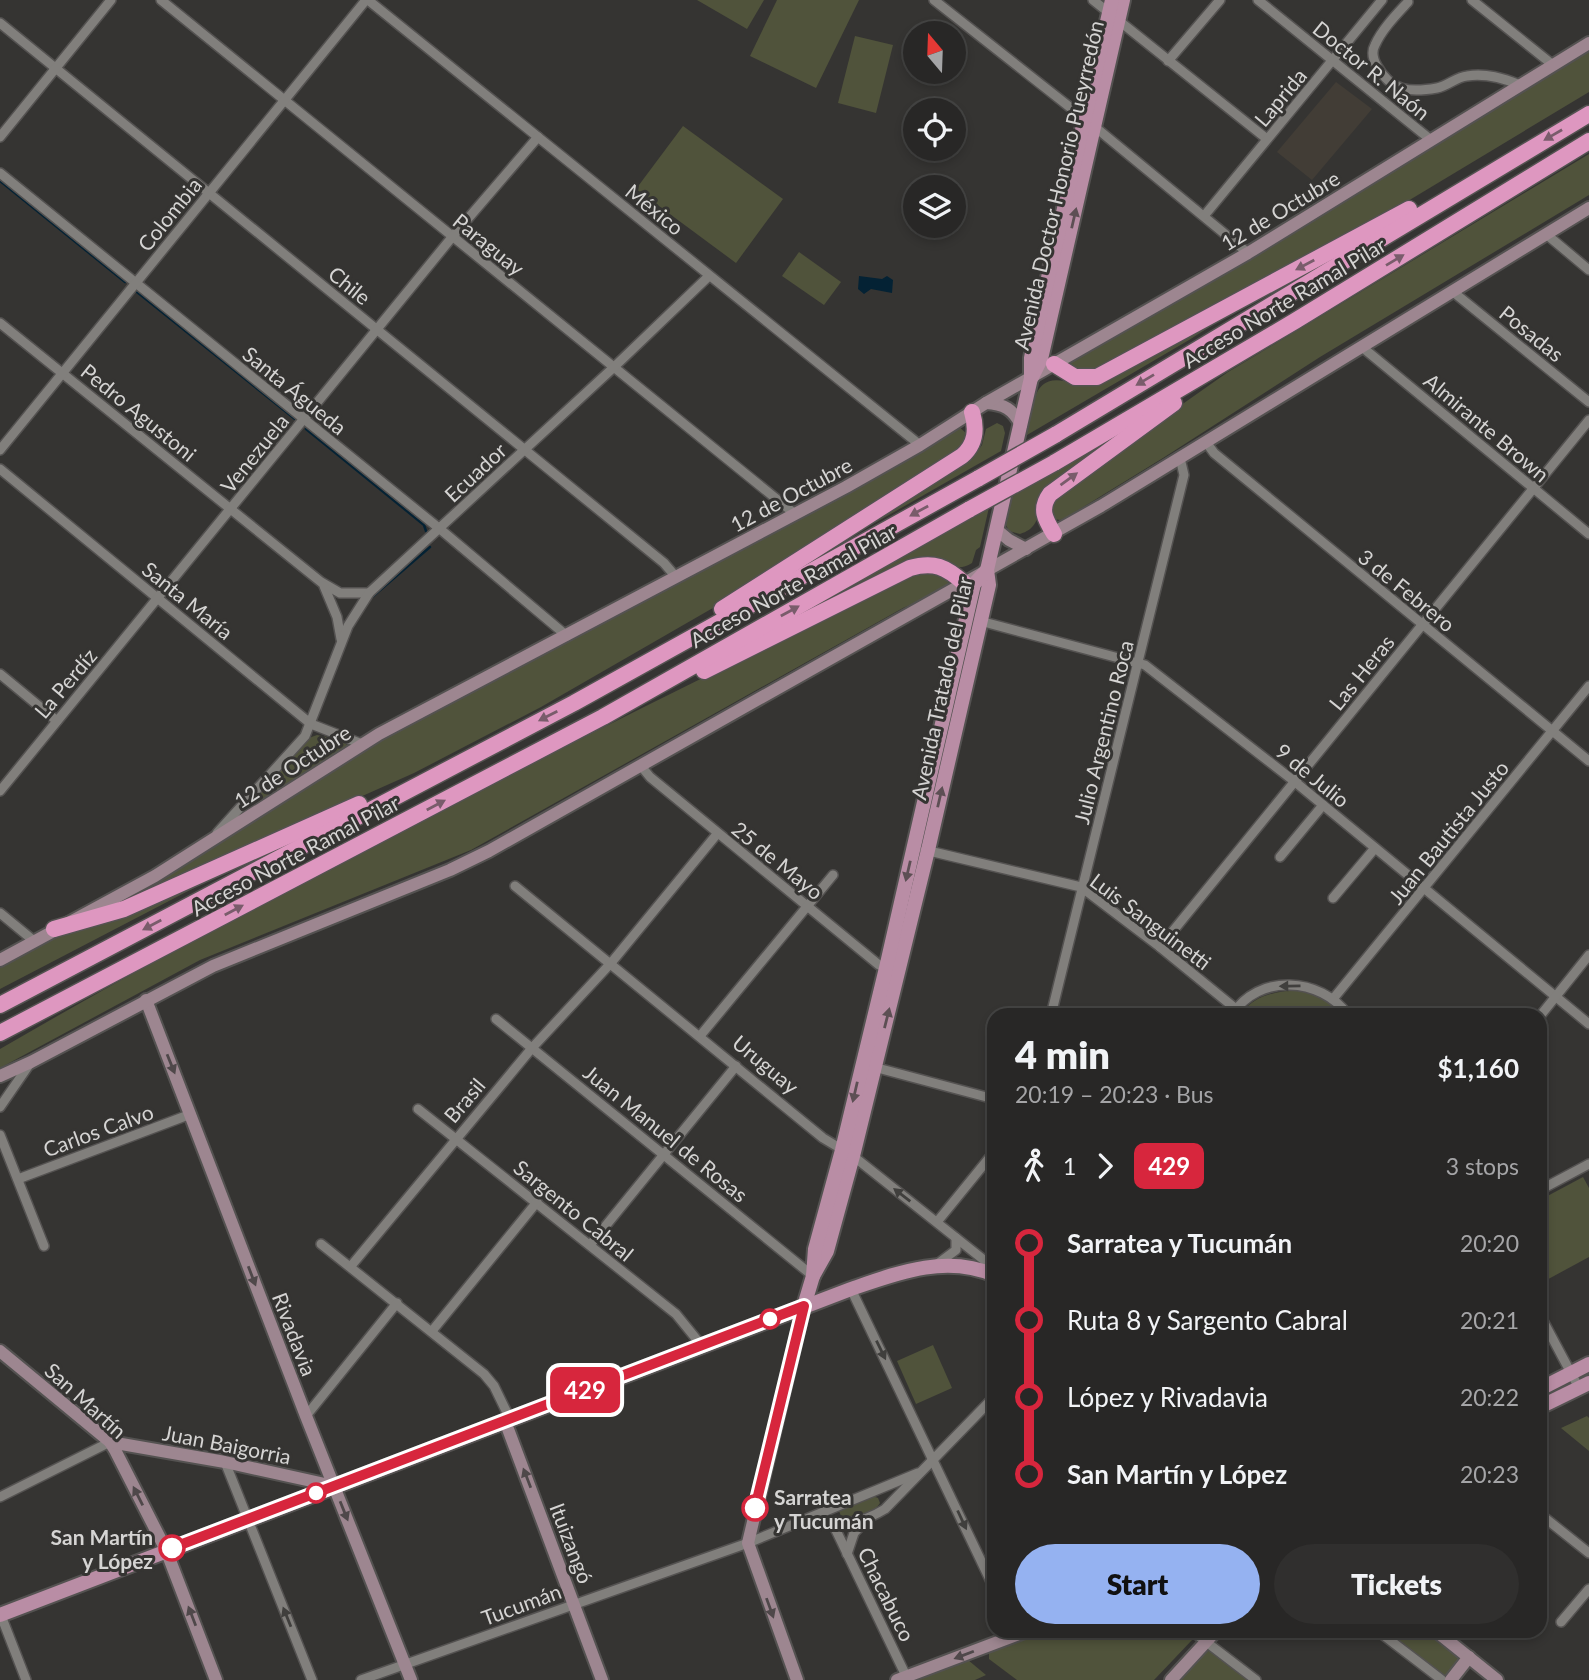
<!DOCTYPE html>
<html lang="en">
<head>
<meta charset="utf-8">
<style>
	:root { --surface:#282726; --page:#302f2e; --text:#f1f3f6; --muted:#a5a5a7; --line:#444443; --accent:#95b2f1 }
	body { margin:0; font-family:Lato,sans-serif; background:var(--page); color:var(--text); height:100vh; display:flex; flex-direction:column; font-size:26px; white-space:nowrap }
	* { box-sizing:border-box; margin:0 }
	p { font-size:23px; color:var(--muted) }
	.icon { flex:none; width:38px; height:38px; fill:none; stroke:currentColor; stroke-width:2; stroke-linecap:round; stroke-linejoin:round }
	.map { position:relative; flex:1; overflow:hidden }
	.side { position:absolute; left:987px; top:1008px; width:560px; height:630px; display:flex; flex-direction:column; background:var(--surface); border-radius:21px; box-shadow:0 4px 10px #0003,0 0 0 2px var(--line) }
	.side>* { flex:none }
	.badge { padding:0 14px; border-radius:10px; font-size:24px; line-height:46px }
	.needle { width:46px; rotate:341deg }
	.controls { position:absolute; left:903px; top:21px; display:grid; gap:14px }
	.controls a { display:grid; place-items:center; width:63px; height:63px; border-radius:50%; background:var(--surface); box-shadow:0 4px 10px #0003,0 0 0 2px var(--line); font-size:35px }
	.map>.badge { position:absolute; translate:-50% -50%; box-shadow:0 0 0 4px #fff }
	.legs { display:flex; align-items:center; gap:10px; height:77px; padding:0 28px; font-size:23px }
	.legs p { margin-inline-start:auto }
	.overview { display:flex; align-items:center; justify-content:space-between; height:119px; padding:0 28px }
	h1 { font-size:38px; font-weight:800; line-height:52px }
	.action { display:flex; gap:14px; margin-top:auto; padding:14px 28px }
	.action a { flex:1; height:80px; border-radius:42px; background:var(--accent); color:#111; font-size:28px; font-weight:800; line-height:80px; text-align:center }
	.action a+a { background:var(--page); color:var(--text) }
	ul { padding:0 28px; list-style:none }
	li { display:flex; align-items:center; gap:24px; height:77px; font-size:26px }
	li i { display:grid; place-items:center; width:10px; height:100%; margin:0 9px; background:currentColor }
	li i::after { content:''; width:18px; height:18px; margin:-9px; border:5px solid; border-radius:50%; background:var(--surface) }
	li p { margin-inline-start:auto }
	li:first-child i { background:linear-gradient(#0000 50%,currentColor 0) }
	li:last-child i { background:linear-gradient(currentColor 50%,#0000 0) }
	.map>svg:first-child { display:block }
	.built { fill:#423d36 }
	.green { fill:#50533b }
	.water { fill:#042234 }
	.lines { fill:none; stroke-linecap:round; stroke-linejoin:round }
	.stream { stroke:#042234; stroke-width:2.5 }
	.street-casing { stroke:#545251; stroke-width:12 }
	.secondary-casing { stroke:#545251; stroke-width:16 }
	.primary-casing { stroke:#545251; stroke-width:18 }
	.highway-casing { stroke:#545251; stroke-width:19 }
	.street { stroke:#817f7c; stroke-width:9 }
	.secondary { stroke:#9d8690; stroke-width:12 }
	.primary { stroke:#b98da5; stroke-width:14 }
	.highway { stroke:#de97c0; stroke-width:16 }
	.highway-bridge-casing { stroke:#545251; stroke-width:19; stroke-linecap:butt }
	.highway-bridge { stroke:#de97c0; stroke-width:16 }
	.oneway { fill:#795c6b }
	.oneway2 { fill:#5d4f54 }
	.oneway3 { fill:#403f3d }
	.oneway4 { fill:#4f484a }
	.line-1-casing { stroke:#fff; stroke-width:16 }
	.line-1 { stroke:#d7263d; stroke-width:10 }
	.stop-1-dot { fill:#fff; stroke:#d7263d; stroke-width:3.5 }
	.labels { text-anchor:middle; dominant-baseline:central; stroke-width:6; stroke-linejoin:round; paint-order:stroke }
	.street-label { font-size:21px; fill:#d5d4d3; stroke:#353432 }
	.stop-label { font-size:21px; font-weight:bold; fill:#d5d4d3; stroke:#353432; text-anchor:start }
</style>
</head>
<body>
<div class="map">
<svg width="1589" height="1680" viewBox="0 0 1589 1680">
	<rect width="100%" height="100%" fill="#353432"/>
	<path class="built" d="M1336,82l36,27 -60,71 -35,-28z"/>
	<g class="green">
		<path d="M697,0h67l-17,29z"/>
		<path d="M777,0h82l-43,88 -66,-32z"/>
		<path d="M855,36l38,9 -17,68 -38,-10z"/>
		<path d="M1589,48v44l-221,133 -278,150 -20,-9 3,-9z"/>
		<path d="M683,126l100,73 -47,64 -100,-74z"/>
		<path d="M1589,154v41l-269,162 -157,101 -96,59 -7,3 -6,-1 -3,-5v-13l28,-24 149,-105z"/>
		<path d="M799,252l42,30 -17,23 -42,-29z"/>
		<path d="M1269,289l-80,51 -162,95c7,-33 5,-66 48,-51z"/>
		<path d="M1174,397l-133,106c-3,16 -5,26 -21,31l-11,-3 -3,-6 7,-35z"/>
		<path d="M997,423l6,3 2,7 -4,18 -128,73 100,-66 9,-13 4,-16z"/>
		<path d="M958,426l9,8 -1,10 -208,138 -217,125 -127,66 -290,129 -1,-3 238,-149 294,-154z"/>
		<path d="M990,503l-10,44 -4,3 -4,13c-13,8 -19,3 -33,-2l-139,55z"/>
		<path d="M927,568l21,10v6l-13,10 -32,14 -432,242 -271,110 -200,108v-19c301,-175 614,-328 927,-481z"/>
		<path d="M317,735l25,5 5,5 -1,5 -89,54 -4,-1 -1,-4 54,-60z"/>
		<path d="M240,864l-240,125v-21l45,-27z"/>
		<path d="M1300,990c16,5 31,11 41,25h-101c14,-20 36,-24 60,-25z"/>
		<path d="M1583,1177l6,11v69l-48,26 -1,-83z"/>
		<path d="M933,1345l19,43 -36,16 -19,-43z"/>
		<path d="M1587,1416l2,2v33l-28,-23z"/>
		<path d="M873,1496l5,2 2,5c-8,13 -25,13 -39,13l-2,-5 4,-4z"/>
		<path d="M1044,1631h137l12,8 -39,41h-137l-28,-21v-6l4,-3z"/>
		<path d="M1384,1631h48l30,27 -17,19z"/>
		<path d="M1209,1650l39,30h-69z"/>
		<path d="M968,1660l18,15 -11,5h-57z"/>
	</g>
	<path class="water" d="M859,276l23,3 5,-3 6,4 -1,13 -21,-4 -7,5 -6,-5z"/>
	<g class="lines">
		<g class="stream">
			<path d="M0,181l125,101"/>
			<path d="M137,292l158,127"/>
			<path d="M306,429l118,96 2,6"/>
			<path d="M372,597l58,-50"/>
		</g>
		<g class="street-casing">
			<g id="street">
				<path d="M161,0l634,514"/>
				<path d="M368,0l552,445"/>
				<path d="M934,0l161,127 153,126"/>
				<path d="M1093,0l174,139"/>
				<path d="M1258,0l173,140"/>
				<path d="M1472,0l81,65"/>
				<path d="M1408,2c-11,12 -26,27 -33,43 -4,7 -2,14 2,21 14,25 32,27 60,22 11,-2 19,-11 30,-12 19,-3 36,2 53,9"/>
				<path d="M0,23l664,540 12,14"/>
				<path d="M1168,61l52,-61"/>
				<path d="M0,137l111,-137"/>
				<path d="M0,173l440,356 127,107"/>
				<path d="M1204,216l178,-216"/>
				<path d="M1546,234l43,36"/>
				<path d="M1452,291l137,111"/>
				<path d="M0,323l321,259 19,11h29"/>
				<path d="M1362,347l227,187"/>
				<path d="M1206,442l8,11 375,308"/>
				<path d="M0,450l366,-450"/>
				<path d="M0,469l311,255 51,20"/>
				<path d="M324,586l13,31 4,22"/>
				<path d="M980,621l165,44 149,116 295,243"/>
				<path d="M0,674l57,47"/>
				<path d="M641,766l9,11 229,188 9,4"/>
				<path d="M0,791l453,-555 85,-99"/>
				<path d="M217,833l88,-97 43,-110 21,-33 244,-225 96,-92"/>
				<path d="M925,850l156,37 79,60 76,62"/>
				<path d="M1280,857l43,-52"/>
				<path d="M515,886l308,252 30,18 141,112"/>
				<path d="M1333,898l42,-50"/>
				<path d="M0,913l34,28"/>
				<path d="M1160,947l429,-527"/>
				<path d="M1333,999l256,-313"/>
				<path d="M1051,1015l133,-540 -4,-17"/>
				<path d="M1232,1015c26,-42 89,-38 116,0"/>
				<path d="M1540,1016l49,-61"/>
				<path d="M496,1019l317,257"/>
				<path d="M700,1036l133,-161"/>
				<path d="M870,1066l124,33"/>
				<path d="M0,1107l31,-45"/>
				<path d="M418,1109l258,205 26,32"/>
				<path d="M0,1135l44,111"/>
				<path d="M18,1179l173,-65"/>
				<path d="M1540,1190l49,-26"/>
				<path d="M937,1222l57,-70"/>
				<path d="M321,1244l163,130 10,12 16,33"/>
				<path d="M590,1245l146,-179"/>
				<path d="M936,1265l20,-15v-12"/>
				<path d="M351,1266l181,-218 79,-85 106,-129"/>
				<path d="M851,1289l143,299"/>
				<path d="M1540,1315l39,73"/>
				<path d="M432,1331l105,-129"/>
				<path d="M306,1416l91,-113"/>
				<path d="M225,1462l87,218"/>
				<path d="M0,1497l110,-55"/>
				<path d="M1540,1514l49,39"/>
				<path d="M811,1518c29,8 48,7 74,-9l109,-112"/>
				<path d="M833,1524l75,156"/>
				<path d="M847,1554l7,-21 12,-13"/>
				<path d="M0,1613l26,67"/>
				<path d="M1561,1622l28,-33"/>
				<path d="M1192,1631l64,49"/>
				<path d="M1378,1631l64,49"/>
				<path d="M361,1680l387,-137 170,-70"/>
			</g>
		</g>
		<g class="secondary-casing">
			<g id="secondary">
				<path d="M986,403c18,1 27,6 35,22"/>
				<path d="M997,530l12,10 17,9"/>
				<path d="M0,960l155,-84 224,-142 467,-247 74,-42 66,-42 262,-150 341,-210"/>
				<path d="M146,1000l160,416 105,264"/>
				<path d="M0,1076l31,-14 182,-96 237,-96 39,-19 612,-345 488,-298"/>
				<path d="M0,1351l110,91 5,8 51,100 50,130"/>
				<path d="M505,1421l97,259"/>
				<path d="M110,1442l115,20 109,24"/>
				<path d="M1436,1631l61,49"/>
				<path d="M797,1680l-49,-137 56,-237"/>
				<path d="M897,1680l130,-49"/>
				<path d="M1171,1680l45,-49"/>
				<path d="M1451,1680l18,-23"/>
			</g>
		</g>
		<g class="primary-casing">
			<g id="primary">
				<path d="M1032,377l9,-18 82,-359"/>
				<path d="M813,1276l14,-25 26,-95 75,-306 61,-265 -2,-15 44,-192v-20l14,-67 67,-291"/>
				<path d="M804,1306l9,-30 2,-27 27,-99 44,-182 88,-384 13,-14"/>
				<path d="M1540,1389l49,-25"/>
				<path d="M1540,1407l49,-24"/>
				<path d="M0,1615l851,-326c46,-16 95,-35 143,-14"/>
			</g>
		</g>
		<g class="highway-casing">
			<g id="highway">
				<path d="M1054,364l21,13h22l312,-168"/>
				<path d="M1055,435l534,-321"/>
				<path d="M1054,463l241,-142 294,-180"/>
				<path d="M1054,534c-9,-15 -15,-25 -4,-40l124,-91"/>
				<path d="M722,609l240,-153c14,-12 15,-27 10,-44"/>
				<path d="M704,671l206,-103c24,-7 36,-1 54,15"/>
				<path d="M54,929l70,-20 235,-105"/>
				<path d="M0,1005l574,-302 405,-225"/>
				<path d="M0,1033l603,-316 367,-208"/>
			</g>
		</g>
		<use href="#street" class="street"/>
		<use href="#secondary" class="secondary"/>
		<use href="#primary" class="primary"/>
		<use href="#highway" class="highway"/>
		<g class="highway-bridge-casing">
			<g id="highway-bridge">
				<path d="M979,478l76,-43"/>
				<path d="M970,509l84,-46"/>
			</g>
		</g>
		<use href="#highway-bridge" class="highway-bridge"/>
	</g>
	<defs><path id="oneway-solid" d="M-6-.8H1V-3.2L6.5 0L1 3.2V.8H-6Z" transform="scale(1.75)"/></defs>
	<g class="oneway">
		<use href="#oneway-solid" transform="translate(1553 135) rotate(150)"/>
		<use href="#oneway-solid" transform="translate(1395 260) rotate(-31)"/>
		<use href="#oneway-solid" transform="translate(1305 265) rotate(152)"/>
		<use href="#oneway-solid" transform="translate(1145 380) rotate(149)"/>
		<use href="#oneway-solid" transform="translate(1069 479) rotate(-36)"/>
		<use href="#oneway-solid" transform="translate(919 511) rotate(151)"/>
		<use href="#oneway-solid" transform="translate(790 611) rotate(-29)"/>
		<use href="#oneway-solid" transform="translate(548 716) rotate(153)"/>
		<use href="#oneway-solid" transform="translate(436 805) rotate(-28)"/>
		<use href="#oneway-solid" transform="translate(234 910) rotate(-28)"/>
		<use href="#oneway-solid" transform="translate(152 925) rotate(152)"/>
	</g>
	<g class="oneway2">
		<use href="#oneway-solid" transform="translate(1074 218) rotate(-77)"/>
		<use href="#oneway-solid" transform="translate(940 797) rotate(-77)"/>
		<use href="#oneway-solid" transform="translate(908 871) rotate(103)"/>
		<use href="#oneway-solid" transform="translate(887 1018) rotate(-76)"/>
		<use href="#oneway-solid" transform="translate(855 1092) rotate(103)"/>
	</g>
	<g class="oneway3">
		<use href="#oneway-solid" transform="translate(1290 986) rotate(179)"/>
		<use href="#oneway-solid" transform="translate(902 1195) rotate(-142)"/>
		<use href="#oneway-solid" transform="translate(881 1350) rotate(64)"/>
		<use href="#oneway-solid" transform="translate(962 1520) rotate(65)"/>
		<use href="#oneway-solid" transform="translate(287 1617) rotate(-112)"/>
	</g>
	<g class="oneway4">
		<use href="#oneway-solid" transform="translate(171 1064) rotate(68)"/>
		<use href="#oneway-solid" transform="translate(252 1276) rotate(69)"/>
		<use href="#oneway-solid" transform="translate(527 1478) rotate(-111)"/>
		<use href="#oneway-solid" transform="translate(138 1496) rotate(-117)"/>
		<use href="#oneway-solid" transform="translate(344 1511) rotate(68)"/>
		<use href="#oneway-solid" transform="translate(770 1608) rotate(70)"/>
		<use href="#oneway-solid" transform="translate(192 1616) rotate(-111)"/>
		<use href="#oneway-solid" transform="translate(964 1655) rotate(159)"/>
	</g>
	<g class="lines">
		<g class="line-1-casing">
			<path id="line-1" d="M172,1548l632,-242 -49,202"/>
		</g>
		<use href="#line-1" class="line-1"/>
	</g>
	<g class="stop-1-dot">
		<circle cx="770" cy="1319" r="9"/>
		<circle cx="316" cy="1493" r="9"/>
		<circle cx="755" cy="1508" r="12"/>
		<circle cx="172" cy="1548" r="12"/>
	</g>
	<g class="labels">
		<g class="street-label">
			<text transform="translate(1372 70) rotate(39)">Doctor R. Naón</text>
			<text transform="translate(1280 97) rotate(-50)">Laprida</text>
			<text transform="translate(1058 185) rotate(-77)">Avenida Doctor Honorio Pueyrredón</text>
			<text transform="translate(655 209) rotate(39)">México</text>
			<text transform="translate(1280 210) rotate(-31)">12 de Octubre</text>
			<text transform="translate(169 214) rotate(-51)">Colombia</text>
			<text transform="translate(489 244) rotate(39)">Paraguay</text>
			<text transform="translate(350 285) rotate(39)">Chile</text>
			<text transform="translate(1284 302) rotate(-31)">Acceso Norte Ramal Pilar</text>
			<text transform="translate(1532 333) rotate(39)">Posadas</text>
			<text transform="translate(295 390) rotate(39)">Santa Águeda</text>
			<text transform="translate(139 412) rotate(39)">Pedro Agustoni</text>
			<text transform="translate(1487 427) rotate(40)">Almirante Brown</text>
			<text transform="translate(254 453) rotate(-51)">Venezuela</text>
			<text transform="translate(475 472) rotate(-43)">Ecuador</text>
			<text transform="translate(791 494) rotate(-28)">12 de Octubre</text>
			<text transform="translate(793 585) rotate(-29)">Acceso Norte Ramal Pilar</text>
			<text transform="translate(1407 590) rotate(39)">3 de Febrero</text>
			<text transform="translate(188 600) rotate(39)">Santa María</text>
			<text transform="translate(1361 672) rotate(-51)">Las Heras</text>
			<text transform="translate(65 683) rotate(-50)">La Perdíz</text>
			<text transform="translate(941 688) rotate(-78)">Avenida Tratado del Pilar</text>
			<text transform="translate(1103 732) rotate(-76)">Julio Argentino Roca</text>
			<text transform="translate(292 766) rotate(-33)">12 de Octubre</text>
			<text transform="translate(1313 775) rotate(39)">9 de Julio</text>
			<text transform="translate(1448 832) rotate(-51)">Juan Bautista Justo</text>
			<text transform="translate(295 855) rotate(-28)">Acceso Norte Ramal Pilar</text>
			<text transform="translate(778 860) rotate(39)">25 de Mayo</text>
			<text transform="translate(1151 921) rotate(37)">Luis Sanguinetti</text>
			<text transform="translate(766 1064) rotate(40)">Uruguay</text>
			<text transform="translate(464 1100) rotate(-50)">Brasil</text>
			<text transform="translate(98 1130) rotate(-20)">Carlos Calvo</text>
			<text transform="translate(666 1133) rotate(39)">Juan Manuel de Rosas</text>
			<text transform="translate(574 1210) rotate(39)">Sargento Cabral</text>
			<text transform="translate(295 1334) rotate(69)">Rivadavia</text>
			<text transform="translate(86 1400) rotate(42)">San Martín</text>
			<text transform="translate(227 1444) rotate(11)">Juan Baigorria</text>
			<text transform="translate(572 1543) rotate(69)">Ituizangó</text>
			<text transform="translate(887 1594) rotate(64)">Chacabuco</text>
			<text transform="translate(521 1604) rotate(-20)">Tucumán</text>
		</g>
		<g class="stop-label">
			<text x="774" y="1496">Sarratea<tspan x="774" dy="24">y Tucumán</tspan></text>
			<text x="153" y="1536" text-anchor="end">San Martín<tspan x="153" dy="24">y López</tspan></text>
		</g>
	</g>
</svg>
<div class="controls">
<a><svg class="needle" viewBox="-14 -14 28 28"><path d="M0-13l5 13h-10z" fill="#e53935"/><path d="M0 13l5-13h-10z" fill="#a5a5a7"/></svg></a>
<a><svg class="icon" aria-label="locate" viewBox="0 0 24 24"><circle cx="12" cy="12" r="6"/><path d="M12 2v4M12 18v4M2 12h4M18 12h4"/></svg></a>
<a><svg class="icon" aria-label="layers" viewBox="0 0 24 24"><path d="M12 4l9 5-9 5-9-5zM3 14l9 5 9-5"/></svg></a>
</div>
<b class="badge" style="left:585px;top:1390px;background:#d7263d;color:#fff">429</b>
<section class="side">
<div class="overview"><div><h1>4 min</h1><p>20:19 – 20:23 · Bus</p></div><b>$1,160</b></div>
<div class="legs"><svg class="icon" aria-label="walk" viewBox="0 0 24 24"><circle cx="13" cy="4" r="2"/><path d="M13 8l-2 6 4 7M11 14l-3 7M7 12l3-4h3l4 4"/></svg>1<svg class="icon" aria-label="forward" viewBox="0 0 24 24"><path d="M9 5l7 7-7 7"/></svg><b class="badge" style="background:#d7263d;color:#fff">429</b><p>3 stops</p></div>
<ul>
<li><i style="color:#d7263d"></i><b>Sarratea y Tucumán</b><p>20:20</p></li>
<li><i style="color:#d7263d"></i><span>Ruta 8 y Sargento Cabral</span><p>20:21</p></li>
<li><i style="color:#d7263d"></i><span>López y Rivadavia</span><p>20:22</p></li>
<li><i style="color:#d7263d"></i><b>San Martín y López</b><p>20:23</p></li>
</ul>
<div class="action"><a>Start</a><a>Tickets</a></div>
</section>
</div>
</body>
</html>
